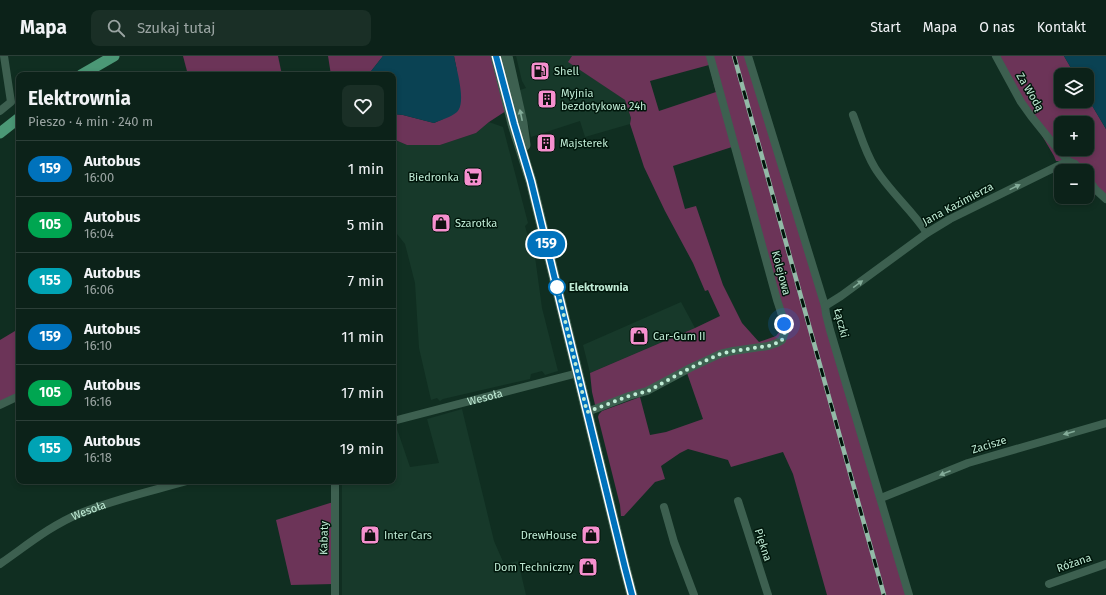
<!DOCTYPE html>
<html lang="pl">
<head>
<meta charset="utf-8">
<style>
	:root { --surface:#0c2219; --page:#1a2f26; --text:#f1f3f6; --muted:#9aa4a2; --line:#2c3f38 }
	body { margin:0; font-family:"Fira Sans",sans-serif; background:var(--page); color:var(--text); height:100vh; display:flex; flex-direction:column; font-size:15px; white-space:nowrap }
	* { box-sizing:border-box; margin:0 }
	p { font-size:13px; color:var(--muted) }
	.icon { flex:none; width:22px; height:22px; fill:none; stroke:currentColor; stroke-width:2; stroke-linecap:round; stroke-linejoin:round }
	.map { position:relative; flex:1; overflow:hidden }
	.side { position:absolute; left:16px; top:16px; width:380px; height:412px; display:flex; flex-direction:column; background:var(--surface); border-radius:8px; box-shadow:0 2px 6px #0003,0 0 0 1px var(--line) }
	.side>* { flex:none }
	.badge { padding:0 8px; border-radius:13px; font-size:14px; line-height:26px }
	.buttons { position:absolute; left:1054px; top:12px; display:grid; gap:8px }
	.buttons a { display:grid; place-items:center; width:40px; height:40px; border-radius:8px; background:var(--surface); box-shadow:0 2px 6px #0003,0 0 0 1px var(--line); font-size:20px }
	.you { position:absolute; width:20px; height:20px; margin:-10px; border:3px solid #fff; border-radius:50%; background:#1a73e8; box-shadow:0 0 0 6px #1a73e833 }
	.map>.badge { position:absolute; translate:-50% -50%; box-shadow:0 0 0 2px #fff }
	.round { display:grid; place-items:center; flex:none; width:42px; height:42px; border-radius:8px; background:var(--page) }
	.headline { display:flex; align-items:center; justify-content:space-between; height:68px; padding:0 12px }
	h1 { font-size:19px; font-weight:700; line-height:30px }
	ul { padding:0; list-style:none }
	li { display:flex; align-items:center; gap:12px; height:56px; padding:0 12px; border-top:1px solid var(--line) }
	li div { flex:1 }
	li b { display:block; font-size:15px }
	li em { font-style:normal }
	li .badge { min-width:44px; font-weight:700; text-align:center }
	header { display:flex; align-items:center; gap:24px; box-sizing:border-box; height:56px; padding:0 20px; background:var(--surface); border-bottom:1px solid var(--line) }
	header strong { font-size:19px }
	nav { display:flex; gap:22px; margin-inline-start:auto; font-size:14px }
	.search { width:280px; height:36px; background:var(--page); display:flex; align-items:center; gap:10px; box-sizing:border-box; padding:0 14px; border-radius:8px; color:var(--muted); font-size:15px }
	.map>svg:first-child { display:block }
	.built { fill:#17392a }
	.green { fill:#6c3458; fill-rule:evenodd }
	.water { fill:#0a4253 }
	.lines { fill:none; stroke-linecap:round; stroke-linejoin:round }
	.minor { stroke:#3d6050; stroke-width:8 }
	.tertiary { stroke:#3d6050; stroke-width:11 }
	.primary { stroke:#4b9876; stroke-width:11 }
	.rail-casing { stroke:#92baa7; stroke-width:4.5 }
	.rail { stroke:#00160b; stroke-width:3; stroke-dasharray:9; stroke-linecap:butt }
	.oneway { fill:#84ac99 }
	.line-casing { stroke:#fff; stroke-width:9 }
	.line { stroke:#0072bc; stroke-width:6 }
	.walk { stroke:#bfebd5; stroke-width:4; stroke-dasharray:0 7.2 }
	.stop-dot { fill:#fff; stroke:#0072bc; stroke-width:2 }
	.labels { text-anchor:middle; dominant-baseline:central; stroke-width:3; stroke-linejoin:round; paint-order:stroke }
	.poi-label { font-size:11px; fill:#bfebd5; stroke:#00160b; text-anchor:start }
	.street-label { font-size:11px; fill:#bfebd5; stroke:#00160b }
	.stop-label { font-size:11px; font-weight:bold; fill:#bfebd5; stroke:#00160b; text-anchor:start }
</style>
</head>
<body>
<header>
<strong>Mapa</strong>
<div class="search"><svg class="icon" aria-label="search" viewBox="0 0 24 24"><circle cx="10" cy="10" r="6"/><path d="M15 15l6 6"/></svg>Szukaj tutaj</div>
<nav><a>Start</a><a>Mapa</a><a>O nas</a><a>Kontakt</a></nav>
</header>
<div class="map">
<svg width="1106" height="539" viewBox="0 0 1106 539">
	<rect width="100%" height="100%" fill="#102e21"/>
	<g class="built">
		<path d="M516,0h56l-3,6 56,38 6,18 -1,6 -45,13 -5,-16 -49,16 -11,-47 6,-2 -4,-7z"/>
		<path d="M489,66l14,5 25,96 -3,3 4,14 4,2 9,66 16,63 -13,4 -3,-4 -11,3 -1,5 -87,20 -3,2 -3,-3 -6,2 -12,-52 -4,-65 -10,-39 -12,-15v-90l14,6h33l36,-12z"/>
		<path d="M681,246l14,26 -105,45 -7,-28z"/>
		<path d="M462,353l32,132 10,23 14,-3 8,34h-184v-114h51v-54l3,-1 14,41 29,-4 -12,-44z"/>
	</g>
	<g class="green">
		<path d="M183,0h95l4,19h-94z"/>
		<path d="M328,0h55l-15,19h-37z"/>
		<path d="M454,0h42l13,53 -20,13 -13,11 -36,12h-33l-14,-6v-25l10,1 31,8 9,-4 14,-48z"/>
		<path d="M572,0h176l160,539h-81l-34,-121 -10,-22 -52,15 -3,-7 -40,-11 -8,4 -19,13 4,13 -10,3 -31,34h-3l-1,-11 -22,-88 1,-3 3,-3 38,-14 10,38 16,-3 37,-13 -16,-46 -40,18 -51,18 -4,-17 -2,-19 105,-45 25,-12 -12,-26 -3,1 -12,-28 -28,-52 -21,-44 -14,-43 1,-6 -6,-18 -57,-38zM709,9l7,27 -57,19 -9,-30zM732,91l47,172 1,12 -4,5 -17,6 -17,-19 -19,-38 -27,-79 -11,3 -12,-43z"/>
		<path d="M995,0h69l11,19h-14v26h26v-4l19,32v70l-19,-22v-6h-5l-14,-10h-12l-2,-5zM1061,67h26v26h-26z"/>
		<path d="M19,274v66l-19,9v-65l15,-9z"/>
		<path d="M335,446l-1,82 -43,1 -15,-65 54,-17z"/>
	</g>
	<g class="water">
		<path d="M383,0h71c2,12 13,47 3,56 -6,5 -16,8 -23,11l-31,-8 -10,-1v-39h-25z"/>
		<path d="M1064,0h42v73l-19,-32v-22h-12z"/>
	</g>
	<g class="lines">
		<g class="minor">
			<path d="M748,0l77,250 1,8 4,16 79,265"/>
			<path d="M996,0l25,46 10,14 20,25 17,20 7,3 7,7"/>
			<path d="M0,55l11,-9 -7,-46"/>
			<path d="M853,59c7,18 12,37 22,53 15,24 37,42 52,65"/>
			<path d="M1087,121l8,12 11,10"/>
			<path d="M825,250l16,-10 86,-63 23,-14 118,-58"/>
			<path d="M0,349l19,-9"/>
			<path d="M587,356l42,-16 18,-5 43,-23 30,-14 13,-3 35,-5 9,-3 5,-3 3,-8 -3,-17 -5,-15 -67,-244"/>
			<path id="s1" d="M393,365l185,-48"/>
			<path d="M881,442l87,-35 138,-40"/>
			<path d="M738,445l30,94"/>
			<path d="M664,451l10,35 20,53"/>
			<path id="s2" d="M0,508c26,-18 51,-39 81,-51 34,-14 71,-22 106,-32"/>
			<path d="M1049,528l57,-20"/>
			<path d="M335,539v-114"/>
		</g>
		<g class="tertiary">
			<path d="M496,0l17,68 18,57 94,387 7,27"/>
			<path d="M507,0l15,67 3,22"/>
		</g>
		<g class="primary">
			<path d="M81,19l33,-19"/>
			<path d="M0,77l19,-15"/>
		</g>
		<g class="rail-casing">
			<path id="rail" d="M734,0l150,539"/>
		</g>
		<use href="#rail" class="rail"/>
	</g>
	<defs><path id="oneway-solid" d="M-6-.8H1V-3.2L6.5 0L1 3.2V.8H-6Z"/></defs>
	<g class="oneway">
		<use href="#oneway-solid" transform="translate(521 59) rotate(-102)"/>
		<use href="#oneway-solid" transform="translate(1015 131) rotate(-26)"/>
		<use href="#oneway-solid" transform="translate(858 228) rotate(-36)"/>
		<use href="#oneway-solid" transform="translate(1069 377) rotate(164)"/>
		<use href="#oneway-solid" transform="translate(945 417) rotate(158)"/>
	</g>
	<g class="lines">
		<g class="line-casing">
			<path id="line" d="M496,0l18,68 17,57 94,387 7,27"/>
		</g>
		<use href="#line" class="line"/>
		<path class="walk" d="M557,231l30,125 42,-16 19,-5 42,-23 30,-14 13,-3 35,-5 9,-3 5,-3 3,-8 -1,-8"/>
	</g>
	<defs>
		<g id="fuel-square" transform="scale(1)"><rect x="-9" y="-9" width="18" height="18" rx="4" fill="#f690cf" stroke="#00160b"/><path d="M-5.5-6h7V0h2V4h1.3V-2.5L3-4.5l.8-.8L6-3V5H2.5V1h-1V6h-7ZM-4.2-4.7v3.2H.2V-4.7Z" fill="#111"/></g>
		<g id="building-square" transform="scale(1)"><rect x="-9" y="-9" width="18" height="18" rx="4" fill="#f690cf" stroke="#00160b"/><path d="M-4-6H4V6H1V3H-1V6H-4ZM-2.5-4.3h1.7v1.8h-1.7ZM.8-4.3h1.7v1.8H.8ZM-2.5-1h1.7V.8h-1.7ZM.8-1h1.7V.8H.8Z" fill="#111"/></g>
		<g id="supermarket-square" transform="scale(1)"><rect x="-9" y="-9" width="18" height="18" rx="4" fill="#f690cf" stroke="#00160b"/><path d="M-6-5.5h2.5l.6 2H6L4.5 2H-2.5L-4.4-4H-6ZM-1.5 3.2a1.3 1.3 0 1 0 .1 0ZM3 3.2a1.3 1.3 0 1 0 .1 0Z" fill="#111"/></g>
		<g id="shop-square" transform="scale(1)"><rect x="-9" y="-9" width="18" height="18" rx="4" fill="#f690cf" stroke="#00160b"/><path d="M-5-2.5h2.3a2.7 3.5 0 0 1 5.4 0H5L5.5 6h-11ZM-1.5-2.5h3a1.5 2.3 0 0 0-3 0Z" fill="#111"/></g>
	</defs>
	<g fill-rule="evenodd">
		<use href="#fuel-square" x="540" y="15"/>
		<use href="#building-square" x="547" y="43"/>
		<use href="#building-square" x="546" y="87"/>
		<use href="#supermarket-square" x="473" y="121"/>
		<use href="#shop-square" x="441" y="167"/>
		<use href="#shop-square" x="639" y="280"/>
		<use href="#shop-square" x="370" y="479"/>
		<use href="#shop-square" x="591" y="479"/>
		<use href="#shop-square" x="588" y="511"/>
	</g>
	<circle class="stop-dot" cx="557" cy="231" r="8"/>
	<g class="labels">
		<g class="poi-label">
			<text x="554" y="15">Shell</text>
			<text x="561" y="37">Myjnia<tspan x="561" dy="13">bezdotykowa 24h</tspan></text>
			<text x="560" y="87">Majsterek</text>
			<text x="459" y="121" text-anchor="end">Biedronka</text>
			<text x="455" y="167">Szarotka</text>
			<text x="653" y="280">Car-Gum II</text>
			<text x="384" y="479">Inter Cars</text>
			<text x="577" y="479" text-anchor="end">DrewHouse</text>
			<text x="574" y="511" text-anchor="end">Dom Techniczny</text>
		</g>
		<g class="street-label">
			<text transform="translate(1030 36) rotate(59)">Za Wodą</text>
			<text transform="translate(958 148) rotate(-28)">Jana Kazimierza</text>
			<text transform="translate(781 217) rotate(75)">Kolejowa</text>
			<text transform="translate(841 267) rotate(76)">Łączki</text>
			<text stroke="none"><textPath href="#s1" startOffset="95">Wesoła</textPath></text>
			<text transform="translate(989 389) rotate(-17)">Zacisze</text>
			<text stroke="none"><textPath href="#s2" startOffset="104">Wesoła</textPath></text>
			<text transform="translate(324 482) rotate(-89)">Kabaty</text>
			<text transform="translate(763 489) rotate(72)">Piękna</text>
			<text transform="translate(1074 507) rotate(-19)">Różana</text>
		</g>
		<g class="stop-label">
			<text x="569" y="231">Elektrownia</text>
		</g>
	</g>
</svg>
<div class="buttons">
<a><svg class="icon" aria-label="layers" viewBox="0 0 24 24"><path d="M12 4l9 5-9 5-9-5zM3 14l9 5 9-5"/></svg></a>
<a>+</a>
<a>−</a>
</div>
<div class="you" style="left:784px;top:268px"></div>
<b class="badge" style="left:546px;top:188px;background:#0072bc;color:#fff">159</b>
<section class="side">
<div class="headline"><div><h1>Elektrownia</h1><p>Pieszo · 4 min · 240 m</p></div><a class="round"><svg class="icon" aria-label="heart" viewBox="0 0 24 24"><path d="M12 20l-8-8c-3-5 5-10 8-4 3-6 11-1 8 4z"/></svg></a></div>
<ul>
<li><span class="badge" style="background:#0072bc;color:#fff">159</span><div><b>Autobus</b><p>16:00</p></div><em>1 min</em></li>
<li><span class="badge" style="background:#00a651;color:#fff">105</span><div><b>Autobus</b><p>16:04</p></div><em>5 min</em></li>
<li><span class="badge" style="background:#00a3b4;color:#fff">155</span><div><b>Autobus</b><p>16:06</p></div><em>7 min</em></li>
<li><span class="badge" style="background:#0072bc;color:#fff">159</span><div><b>Autobus</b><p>16:10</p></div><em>11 min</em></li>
<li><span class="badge" style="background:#00a651;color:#fff">105</span><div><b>Autobus</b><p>16:16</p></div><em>17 min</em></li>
<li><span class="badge" style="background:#00a3b4;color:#fff">155</span><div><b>Autobus</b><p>16:18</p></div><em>19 min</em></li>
</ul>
</section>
</div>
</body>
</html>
